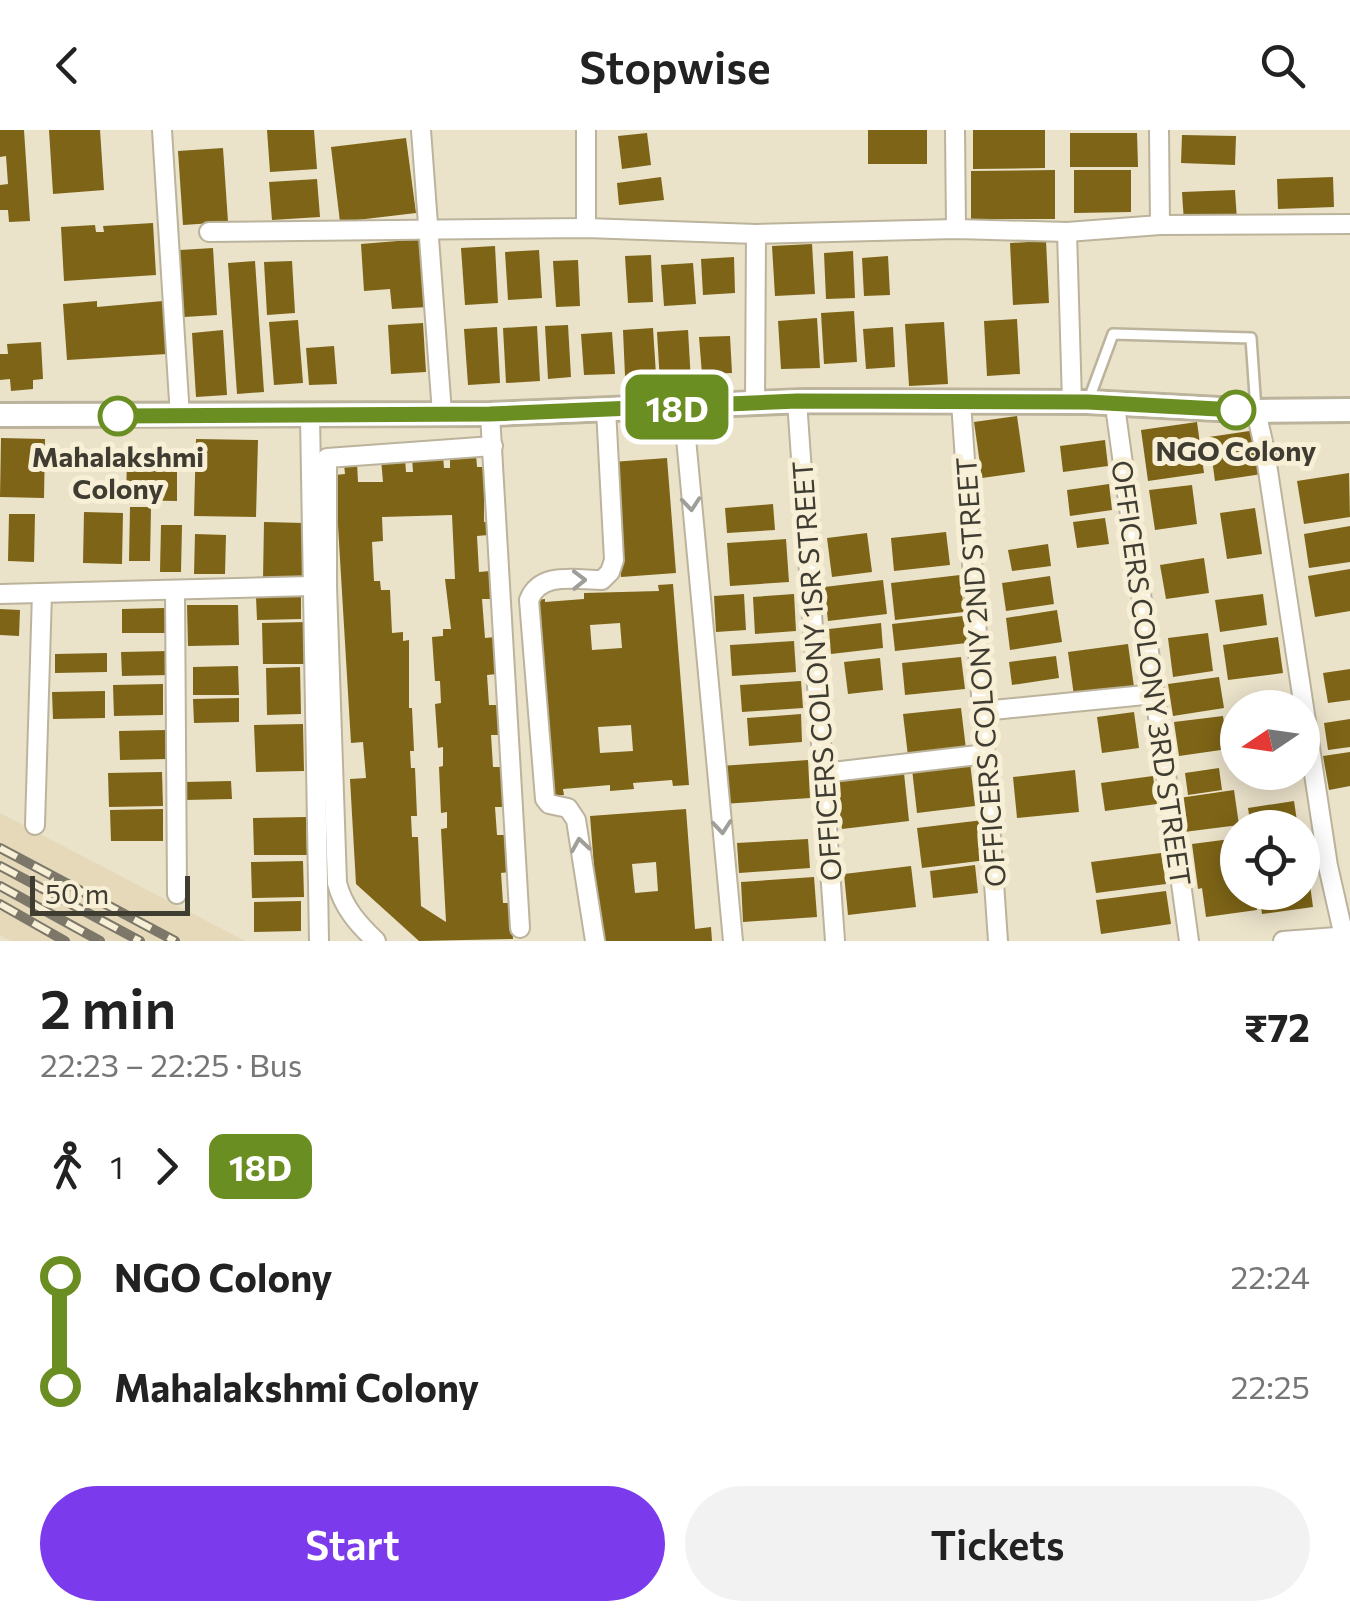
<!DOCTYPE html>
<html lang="en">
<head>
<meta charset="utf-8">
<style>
	:root { --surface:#fff; --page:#f2f2f2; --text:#222; --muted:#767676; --accent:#7c3aed }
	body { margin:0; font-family:Commissioner,sans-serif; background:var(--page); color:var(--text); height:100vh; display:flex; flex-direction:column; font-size:38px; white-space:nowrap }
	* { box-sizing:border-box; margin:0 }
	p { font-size:32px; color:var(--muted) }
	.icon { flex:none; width:55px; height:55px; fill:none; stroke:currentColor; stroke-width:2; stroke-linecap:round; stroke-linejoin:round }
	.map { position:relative; height:811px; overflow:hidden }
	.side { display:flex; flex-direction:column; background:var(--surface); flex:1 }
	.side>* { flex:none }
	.badge { padding:0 20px; border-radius:15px; font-size:35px; line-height:65px }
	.needle { width:65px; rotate:257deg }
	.tools { position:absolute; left:1220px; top:560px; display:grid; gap:20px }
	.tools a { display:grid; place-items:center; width:100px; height:100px; border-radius:50%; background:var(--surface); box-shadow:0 5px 25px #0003; font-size:50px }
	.scale { position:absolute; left:30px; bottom:25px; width:160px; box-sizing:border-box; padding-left:10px; border:5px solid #3f3c32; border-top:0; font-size:28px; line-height:35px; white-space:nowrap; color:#3f3c32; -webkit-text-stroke:8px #f8efd7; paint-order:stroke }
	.map>.badge { position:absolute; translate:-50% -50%; box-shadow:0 0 0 5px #fff }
	.legs { display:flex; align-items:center; gap:15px; height:110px; padding:0 40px; font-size:32px }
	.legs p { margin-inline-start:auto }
	.summary { display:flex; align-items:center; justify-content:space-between; height:170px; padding:0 40px }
	h1 { font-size:55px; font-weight:600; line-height:75px }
	.action { display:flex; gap:20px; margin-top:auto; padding:20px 40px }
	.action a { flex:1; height:115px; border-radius:60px; background:var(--accent); color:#fff; font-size:40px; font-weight:600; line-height:115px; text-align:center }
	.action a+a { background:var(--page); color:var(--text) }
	ul { padding:0 40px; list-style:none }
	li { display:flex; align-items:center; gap:35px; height:110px; font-size:38px }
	li i { display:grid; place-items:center; width:15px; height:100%; margin:0 12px; background:currentColor }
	li i::after { content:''; width:25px; height:25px; margin:-12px; border:8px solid; border-radius:50%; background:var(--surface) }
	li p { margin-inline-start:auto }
	li:first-child i { background:linear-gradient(#0000 50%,currentColor 0) }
	li:last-child i { background:linear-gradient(currentColor 50%,#0000 0) }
	header { display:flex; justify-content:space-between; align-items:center; height:130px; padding:0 40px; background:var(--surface); font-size:45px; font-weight:600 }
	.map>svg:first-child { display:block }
	.built { fill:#e5d9ba }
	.building { fill:#7d6416; fill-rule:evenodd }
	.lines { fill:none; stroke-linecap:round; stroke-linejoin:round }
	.lane-casing { stroke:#bbb39c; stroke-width:14 }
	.street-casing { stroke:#bbb39c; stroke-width:22 }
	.secondary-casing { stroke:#bbb39c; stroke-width:28 }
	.lane { stroke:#fff; stroke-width:9 }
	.street { stroke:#fff; stroke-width:18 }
	.secondary { stroke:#fff; stroke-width:22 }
	.rail-casing { stroke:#7c7768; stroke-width:10 }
	.rail { stroke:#f8efd7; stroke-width:6; stroke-dasharray:19; stroke-linecap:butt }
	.oneway { stroke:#9f9e98 }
	.line-1-casing { stroke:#fff; stroke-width:22 }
	.line-1 { stroke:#6b8e23; stroke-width:15 }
	.stop-1-dot { fill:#fff; stroke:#6b8e23; stroke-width:5 }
	.labels { text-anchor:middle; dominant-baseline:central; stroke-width:10; stroke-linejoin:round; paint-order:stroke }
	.stop-label { font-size:28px; font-weight:bold; fill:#3f3c32; stroke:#f8efd7 }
	.street-label { font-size:28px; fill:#3f3c32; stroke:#f8efd7 }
</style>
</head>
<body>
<header><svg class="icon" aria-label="back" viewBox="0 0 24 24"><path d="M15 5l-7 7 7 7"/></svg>Stopwise<svg class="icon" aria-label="search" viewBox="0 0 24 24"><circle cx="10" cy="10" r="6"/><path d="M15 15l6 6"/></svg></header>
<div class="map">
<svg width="1350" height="811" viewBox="0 0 1350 811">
	<rect width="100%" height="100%" fill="#ebe2ca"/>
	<path class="built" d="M0,683l245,128h-234l-11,-6z"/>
	<g class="building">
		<path d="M0,0h24l6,91 -21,1 -1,-12h-8v-25l8,-1 -2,-28 -6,1z"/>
		<path d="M49,0h51l4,60 -51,4z"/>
		<path d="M267,0h47l3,39 -47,3z"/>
		<rect x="868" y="0" width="59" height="34"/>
		<path d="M973,0h72v38l-72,1z"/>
		<path d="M647,3l4,32 -29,4 -4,-33z"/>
		<path d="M1070,3h67l1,34h-68z"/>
		<path d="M1182,5l54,1 -1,29 -54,-2z"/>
		<path d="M406,8l10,75 -76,9 -9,-75z"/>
		<path d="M223,18l5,74 -45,3 -5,-74z"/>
		<path d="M1055,40v49h-84v-48z"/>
		<path d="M1074,40h57v42l-57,1z"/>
		<path d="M661,47l3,23 -45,5 -2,-22z"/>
		<path d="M1333,47l1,30 -56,2 -1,-30z"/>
		<path d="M317,49l3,38 -48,3 -3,-38z"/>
		<path d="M1235,60l2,31 -53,2 -2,-31z"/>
		<path d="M153,93l3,52 -92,6 -3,-54 34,-2 1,7h8l-1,-6z"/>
		<path d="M422,109l5,68 -35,2 -2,-20 -26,2 -3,-47z"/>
		<path d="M1046,111l3,62 -36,2 -3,-62z"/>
		<path d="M812,114l3,50 -40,2 -3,-50z"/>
		<path d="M495,116l3,57 -33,2 -4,-57z"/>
		<path d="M213,118l4,67 -33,2 -4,-67z"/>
		<path d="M539,120l3,48 -34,2 -3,-48z"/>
		<path d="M853,121l2,47 -29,1 -2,-46z"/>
		<path d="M651,125l2,47 -25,1 -3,-47z"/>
		<path d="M888,126l2,39 -26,1 -2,-38z"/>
		<path d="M734,127l1,36 -32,2 -2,-36z"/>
		<path d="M578,130l2,46 -24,1 -3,-46z"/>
		<path d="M255,131l9,131 -27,2 -9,-131z"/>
		<path d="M292,131l3,52 -28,2 -3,-53z"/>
		<path d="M693,133l3,41 -32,2 -3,-41z"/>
		<path d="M97,171v6l66,-6 4,53 -100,6 -4,-56z"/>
		<path d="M854,181l3,51 -33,2 -3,-51z"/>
		<path d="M817,188l3,50 -39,1 -3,-48z"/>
		<path d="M1017,189l3,55 -33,2 -3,-55z"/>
		<path d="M298,190l5,63 -29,2 -5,-63z"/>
		<path d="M944,192l4,62 -39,2 -4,-62z"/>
		<path d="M423,193l3,49 -35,2 -3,-49z"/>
		<path d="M568,195l3,52 -23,2 -3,-53z"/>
		<path d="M537,196l3,55 -34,2 -3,-55z"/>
		<path d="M497,197l3,56 -32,2 -4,-56z"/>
		<path d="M893,197l2,40 -29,2 -3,-40z"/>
		<path d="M653,198l3,47 -31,1 -2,-46z"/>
		<path d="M223,200l4,65 -31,2 -4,-64z"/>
		<path d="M688,200l3,52 -31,1 -3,-51z"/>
		<path d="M612,202l3,42 -31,1 -3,-41z"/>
		<path d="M730,206l2,37 -30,1 -3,-37z"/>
		<path d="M41,212l2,37 -10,1v9l-22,2 -1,-12 -10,1v-26h8l-1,-10z"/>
		<path d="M334,216l3,38 -28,1 -3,-37z"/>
		<path d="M1017,286l8,56 -43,6 -8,-56z"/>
		<path d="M1197,292l7,51 -56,8 -7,-51z"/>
		<path d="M1256,300l6,44 -47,7 -6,-44z"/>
		<path d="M1,308l44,1 -1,59 -44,-1z"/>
		<path d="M196,309l62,1 -2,77 -62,-1z"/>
		<path d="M1105,310l3,26 -45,6 -3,-26z"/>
		<path d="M476,324l1,13h7v55h3l1,13 -11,1 2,36 11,-1 2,28h-10l3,39 10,-1 2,37 -10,1 2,30h9l2,30h-9l2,32h9l3,40h-10l2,28h9l3,37 -8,1 2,30h8l2,36 -94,2 -63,-57 -6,-105 16,-1 -3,-36 -12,1 -16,-268 10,-1 -1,-10 13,-1 1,19h25l-2,-23 24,-1 1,14h7l-1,-14 31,-2 1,12h6v-13zM452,385l3,64h-10l6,50h-8v7l-11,1 3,44h5l1,22 -6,1 3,44 5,-1v19l-4,1 2,46 6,-1v16l-6,1 5,93 -25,-16 -3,-69h-6l-1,-21h6l-2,-48h-4l-1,-17h4l-2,-43h-3v-68l-6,1v-9l-11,1 -2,-43h-9l-1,-9h-6l-2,-39 11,-1 -1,-24z"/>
		<path d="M127,328l50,1v42l-51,-1z"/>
		<path d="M667,328l9,115 -55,4 -9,-115z"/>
		<path d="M1349,343l1,44 -46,7 -7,-43z"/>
		<path d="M1109,354l3,26 -42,6 -3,-26z"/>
		<path d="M1192,355l5,39 -42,6 -6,-40z"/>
		<path d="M773,374l2,26 -48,3 -2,-25z"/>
		<path d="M130,377h21l-1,54h-21z"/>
		<path d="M1255,378l7,46 -35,5 -7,-46z"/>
		<path d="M84,382l39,1 -1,51 -39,-1z"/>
		<path d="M9,384h26l-1,48 -26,-1z"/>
		<path d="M1105,388l4,26 -32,4 -4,-26z"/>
		<path d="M264,392l40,1 -1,58 -40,-1z"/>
		<path d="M161,395h21l-1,47h-21z"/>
		<path d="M1350,396v36l-41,6 -5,-34z"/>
		<path d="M946,402l4,33 -56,6 -3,-33z"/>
		<path d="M867,403l5,39 -40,5 -5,-39z"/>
		<path d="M195,404l31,1 -1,39h-31z"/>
		<path d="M786,409l3,43 -59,4 -3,-43z"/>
		<path d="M1048,414l3,22 -39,5 -4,-21z"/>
		<path d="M1204,428l5,35 -43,6 -6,-34z"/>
		<path d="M1350,439v42l-35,6 -7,-41z"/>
		<path d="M960,445l4,37 -69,8 -4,-37z"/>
		<path d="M1050,446l4,28 -48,7 -4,-28z"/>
		<path d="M883,450l4,34 -59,7 -4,-34z"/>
		<path d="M673,454l16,201 -16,1 -1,-6 -39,3 1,6 -24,2v-6l-47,4 1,6 -15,1 -15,-196 11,-1v3l39,-3v-6l75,-2 -1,-6zM620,493l2,25 -30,2 -2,-25zM631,595l2,26 -33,2 -2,-26z"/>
		<path d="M744,464l2,36 -30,2 -2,-36z"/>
		<path d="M794,464l2,37 -41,3 -2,-37z"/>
		<path d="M1263,464l4,31 -47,7 -5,-32z"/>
		<path d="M301,466v23l-44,1 -1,-23z"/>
		<path d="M187,475h51l1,40 -51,1z"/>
		<path d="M165,478l1,25h-44v-24z"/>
		<path d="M0,479l20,1 -1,26 -19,-1z"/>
		<path d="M1057,480l5,32 -52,8 -4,-32z"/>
		<path d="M963,486l4,27 -72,8 -3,-27z"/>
		<path d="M307,492l1,42h-45l-1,-41z"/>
		<path d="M881,493l2,25 -52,6 -2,-25z"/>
		<path d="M1208,503l5,38 -40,6 -5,-39z"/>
		<path d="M1278,507l5,36 -55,7 -5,-35z"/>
		<path d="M794,511l2,31 -64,4 -2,-31z"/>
		<path d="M1128,514l6,43 -60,9 -6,-44z"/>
		<path d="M170,521v24l-48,1 -1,-24z"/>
		<path d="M107,523v19l-52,1v-19z"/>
		<path d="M1056,526l3,22 -47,7 -3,-23z"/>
		<path d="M961,527l4,32 -60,6 -3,-32z"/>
		<path d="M880,528l3,32 -35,4 -4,-32z"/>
		<path d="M238,536l1,29h-46v-28z"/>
		<path d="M300,537l1,47 -34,1 -1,-47z"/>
		<path d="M1350,539v31l-22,3 -5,-30z"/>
		<path d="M1219,547l5,31 -51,8 -5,-32z"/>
		<path d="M801,551l2,27 -61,4 -2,-27z"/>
		<path d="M163,554v31l-49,1 -1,-31z"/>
		<path d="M105,561v27l-52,1 -1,-27z"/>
		<path d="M239,568v24l-45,1 -1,-24z"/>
		<path d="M961,578l5,41 -58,7 -5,-42z"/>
		<path d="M1134,582l5,36 -37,5 -5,-36z"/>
		<path d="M801,584l1,28 -53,4 -2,-28z"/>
		<path d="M1223,586l5,33 -49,7 -5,-34z"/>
		<path d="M1350,589v28l-22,3 -4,-27z"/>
		<path d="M303,594l1,47 -48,1 -2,-47z"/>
		<path d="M167,600l1,29 -48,1 -1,-29z"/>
		<path d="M1350,622v34l-21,4 -6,-34z"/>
		<path d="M808,630l2,38 -87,6 -3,-38z"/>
		<path d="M970,632l5,44 -58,7 -5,-44z"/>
		<path d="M1219,638l3,22 -34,5 -3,-22z"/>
		<path d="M1075,640l4,42 -62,6 -4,-41z"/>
		<path d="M162,642l1,34 -54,1 -1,-34z"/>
		<path d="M1252,642h45l1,6 -45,6z"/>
		<path d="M904,643l5,48 -67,8 -6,-48z"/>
		<path d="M1153,646l4,28 -52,7 -4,-28z"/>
		<path d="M231,651l1,18 -48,1v-18z"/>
		<path d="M1234,660l5,35 -55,7 -5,-34z"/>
		<path d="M1294,671l4,27h-47l-3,-20z"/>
		<path d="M163,679v32h-52l-1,-31z"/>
		<path d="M686,679l9,120 16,-2 1,14h-112l-10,-125zM656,732l2,29 -23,2 -3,-29z"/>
		<path d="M306,687l1,38h-53l-1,-37z"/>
		<path d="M983,690l4,40 -65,8 -5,-40z"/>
		<path d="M1238,708v54h17l2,18 -51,7 -4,-29 -4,1 -6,-45z"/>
		<path d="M808,709l2,29 -71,5 -2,-30z"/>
		<path d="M1161,723l5,31 -70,9 -5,-31z"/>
		<path d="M303,731l1,36 -52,1 -1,-36z"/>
		<path d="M975,735l3,28 -45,5 -3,-27z"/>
		<path d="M911,736l5,41 -68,8 -4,-41z"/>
		<path d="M1302,740h6l5,37 -51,7 -3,-22h43z"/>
		<path d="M814,747l3,40 -74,5 -2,-40z"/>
		<path d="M1166,761l5,33 -70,10 -5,-34z"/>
		<path d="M301,771v30l-47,1v-30z"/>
	</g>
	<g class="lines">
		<g class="lane-casing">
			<path id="lane" d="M1089,269l24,-65 138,4 5,72"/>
		</g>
		<g class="street-casing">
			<g id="street">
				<path d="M162,0l18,287"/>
				<path d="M421,0l21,283"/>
				<path d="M955,0l1,99"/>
				<path d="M1159,0l1,95"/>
				<path d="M586,98v-98"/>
				<path d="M209,102l377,-4 170,6 200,-5 111,3 93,-7 190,-1"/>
				<path d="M1067,102l5,170"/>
				<path d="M797,271l38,540"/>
				<path d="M961,272l37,539"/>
				<path d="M755,273l1,-169"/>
				<path d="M683,276l50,535"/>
				<path d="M1115,276l74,535"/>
				<path d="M1256,281l9,40 63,415 17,75"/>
				<path d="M490,284l30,514"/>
				<path d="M310,286l9,525"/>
				<path d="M175,460l2,304"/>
				<path d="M0,464l311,-8"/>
				<path d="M983,581l172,-17"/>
				<path d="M824,643l162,-19"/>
				<path d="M35,695l7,-232"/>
				<path d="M376,811c-18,-17 -33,-34 -39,-58l-10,-297v-128l166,-12"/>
				<path d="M595,811l-19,-121 -8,-12 -19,-4 -4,-5 -16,-199c11,-29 47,-20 73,-20l8,-8 4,-12 -8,-151"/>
				<path d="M1283,811l67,-5"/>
			</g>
		</g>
		<g class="secondary-casing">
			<path id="secondary" d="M0,285l490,-1 315,-13 283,1 168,9 94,-1"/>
		</g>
		<use href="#lane" class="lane"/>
		<use href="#street" class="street"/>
		<use href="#secondary" class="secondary"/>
		<g class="rail-casing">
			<g id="rail">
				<path d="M0,718l175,93"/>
				<path d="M0,736l140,75"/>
				<path d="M0,756l100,55"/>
				<path d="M0,774l65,37"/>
			</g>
		</g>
		<use href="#rail" class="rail"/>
	</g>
	<defs><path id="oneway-chevron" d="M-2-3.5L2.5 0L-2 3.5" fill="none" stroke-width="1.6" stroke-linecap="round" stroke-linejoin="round" transform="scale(2.5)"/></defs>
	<g class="oneway">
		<use href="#oneway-chevron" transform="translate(691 374) rotate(85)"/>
		<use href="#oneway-chevron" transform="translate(579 450) rotate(-1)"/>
		<use href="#oneway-chevron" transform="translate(722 697) rotate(85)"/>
		<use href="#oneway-chevron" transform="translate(580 715) rotate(-99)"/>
	</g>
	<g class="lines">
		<g class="line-1-casing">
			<path id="line-1" d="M118,286l372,-2 307,-13 291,1 148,8"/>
		</g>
		<use href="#line-1" class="line-1"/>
	</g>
	<g class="stop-1-dot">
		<circle cx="1236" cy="280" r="18"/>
		<circle cx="118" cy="286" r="18"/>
	</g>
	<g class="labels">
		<g class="stop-label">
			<text x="1236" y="320">NGO Colony</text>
			<text x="118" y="326">Mahalakshmi<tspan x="118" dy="32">Colony</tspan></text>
		</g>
		<g class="street-label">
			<text transform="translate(816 541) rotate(-94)">OFFICERS COLONY 1SR STREET</text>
			<text transform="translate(980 542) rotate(-94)">OFFICERS COLONY 2ND STREET</text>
			<text transform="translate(1152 543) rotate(82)">OFFICERS COLONY 3RD STREET</text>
		</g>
	</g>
</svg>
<div class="tools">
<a><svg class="needle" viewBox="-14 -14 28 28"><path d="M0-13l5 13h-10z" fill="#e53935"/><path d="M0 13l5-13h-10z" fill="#767676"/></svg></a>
<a><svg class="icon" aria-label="locate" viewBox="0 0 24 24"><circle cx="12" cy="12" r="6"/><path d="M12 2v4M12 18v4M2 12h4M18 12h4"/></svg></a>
</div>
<div class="scale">50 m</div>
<b class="badge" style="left:677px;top:277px;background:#6b8e23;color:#fff">18D</b>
</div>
<section class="side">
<div class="summary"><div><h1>2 min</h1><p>22:23 – 22:25 · Bus</p></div><b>₹72</b></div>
<div class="legs"><svg class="icon" aria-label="walk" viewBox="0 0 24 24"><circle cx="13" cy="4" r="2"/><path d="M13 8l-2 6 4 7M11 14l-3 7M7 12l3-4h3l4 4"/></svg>1<svg class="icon" aria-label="forward" viewBox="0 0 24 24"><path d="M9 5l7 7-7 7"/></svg><b class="badge" style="background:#6b8e23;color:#fff">18D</b></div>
<ul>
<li><i style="color:#6b8e23"></i><b>NGO Colony</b><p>22:24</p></li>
<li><i style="color:#6b8e23"></i><b>Mahalakshmi Colony</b><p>22:25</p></li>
</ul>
<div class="action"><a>Start</a><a>Tickets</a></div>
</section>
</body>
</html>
